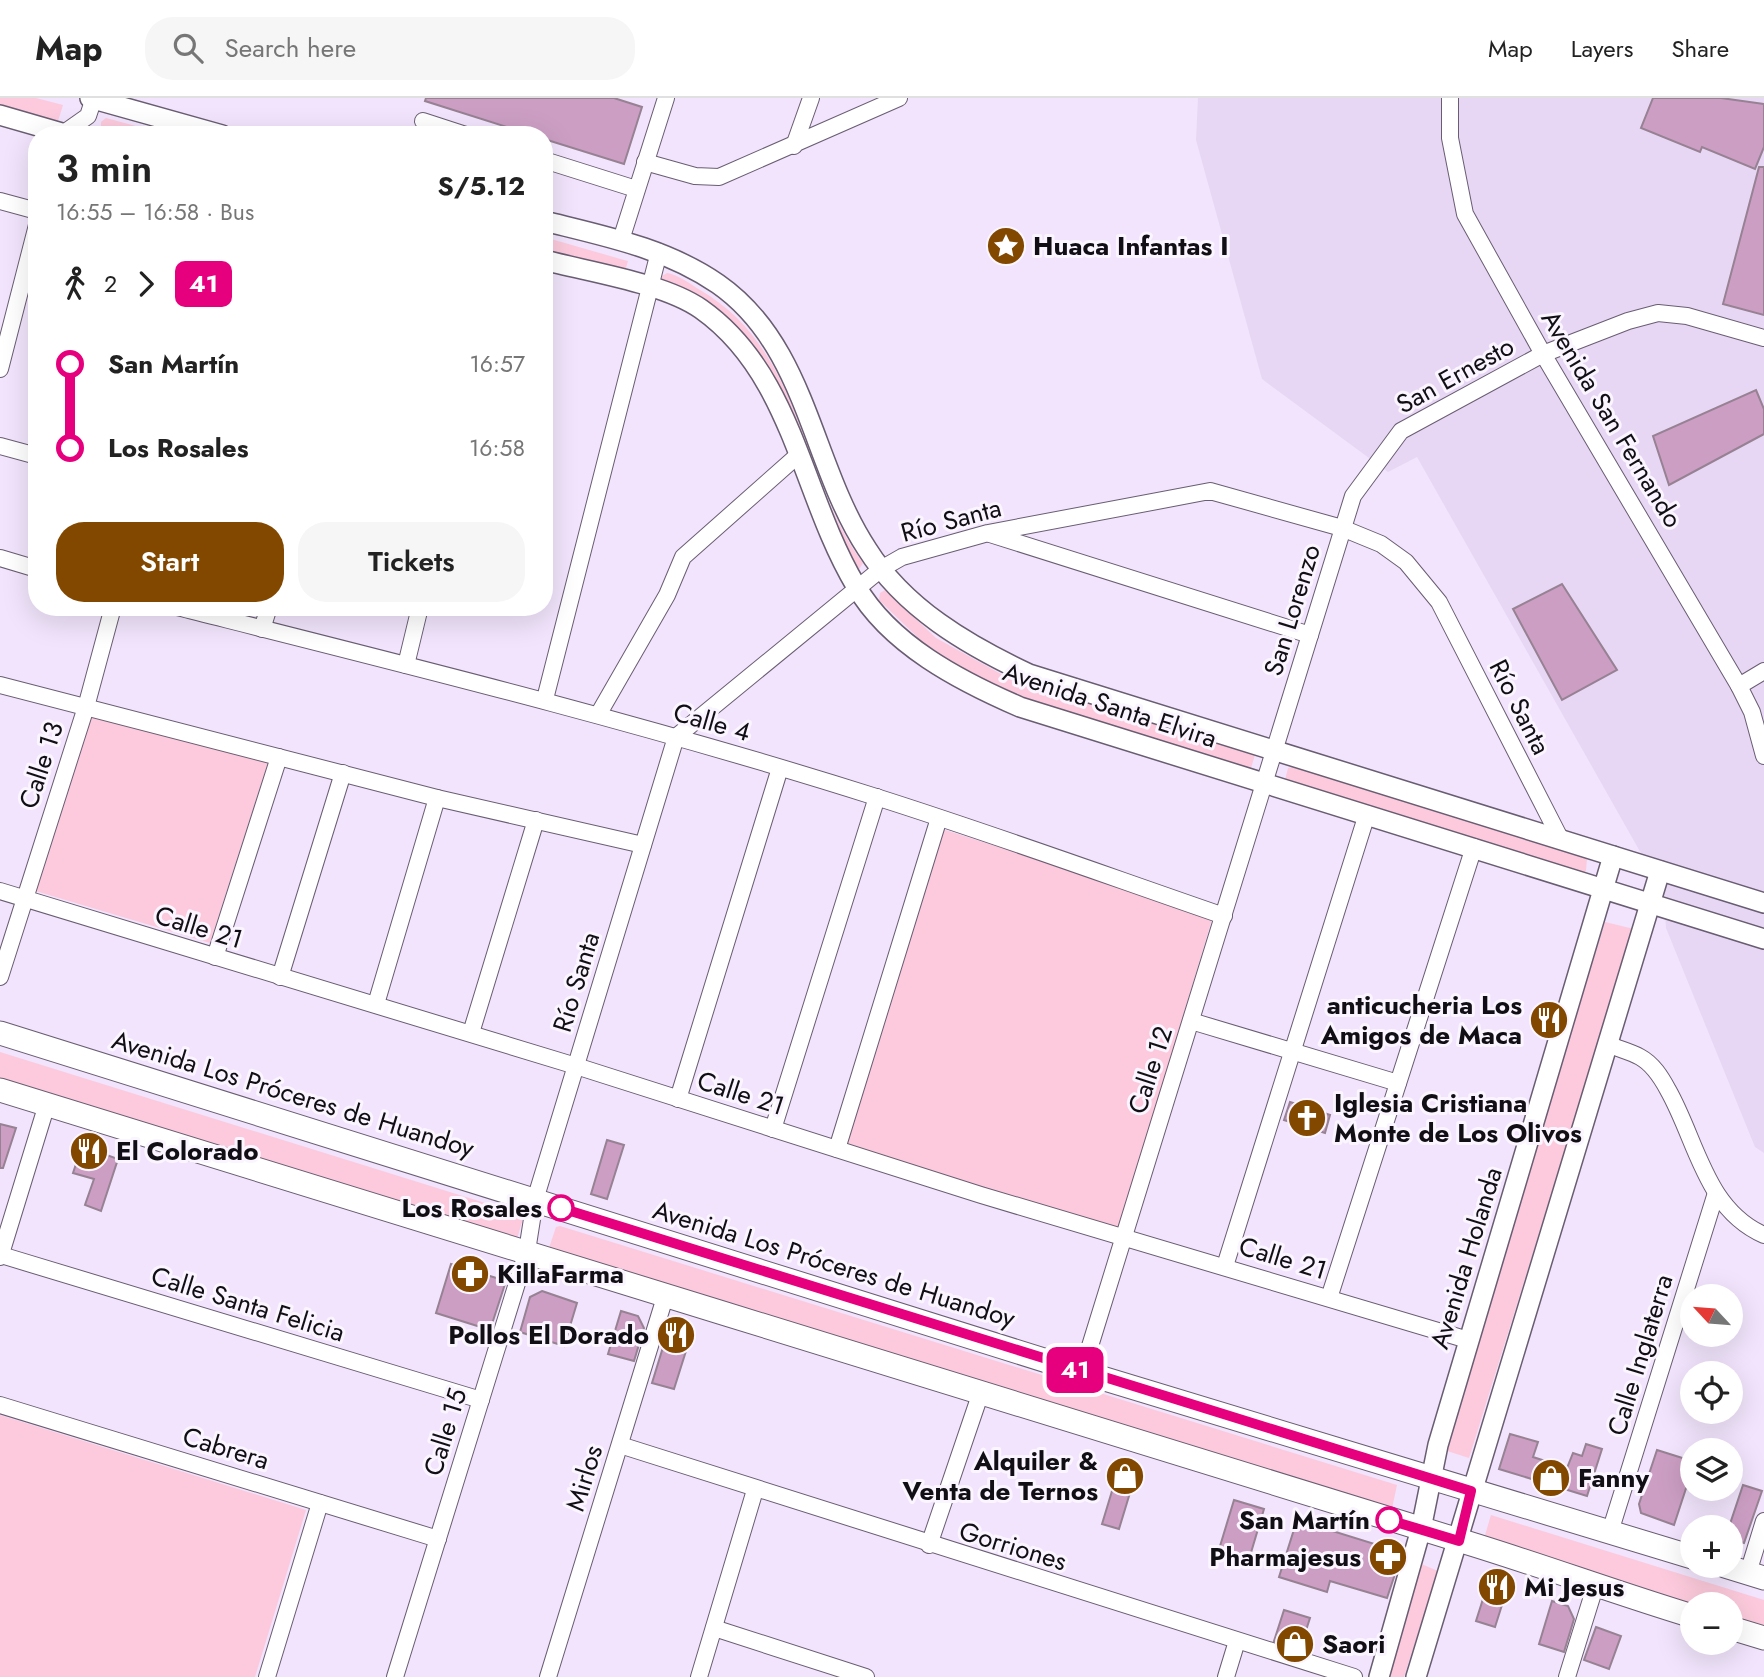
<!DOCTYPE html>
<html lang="en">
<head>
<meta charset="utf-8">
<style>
	:root { --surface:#fff; --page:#f6f6f6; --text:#222; --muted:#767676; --line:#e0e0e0; --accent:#834800 }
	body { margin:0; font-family:Jost,sans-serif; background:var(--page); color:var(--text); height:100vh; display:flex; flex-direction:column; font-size:26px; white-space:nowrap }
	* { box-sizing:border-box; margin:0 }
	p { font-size:23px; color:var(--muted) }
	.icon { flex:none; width:38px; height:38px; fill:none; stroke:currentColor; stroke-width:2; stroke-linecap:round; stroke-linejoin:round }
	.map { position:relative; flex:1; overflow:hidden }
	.panel { position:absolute; left:28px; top:28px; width:525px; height:490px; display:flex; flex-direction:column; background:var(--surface); border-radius:28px; box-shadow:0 7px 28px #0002 }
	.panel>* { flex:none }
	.badge { padding:0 14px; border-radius:10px; font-size:24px; line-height:46px }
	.needle { width:46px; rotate:296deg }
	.controls { position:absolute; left:1680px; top:1186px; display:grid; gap:14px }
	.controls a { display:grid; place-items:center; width:63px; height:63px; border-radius:50%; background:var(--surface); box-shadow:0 7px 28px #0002; font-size:35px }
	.map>.badge { position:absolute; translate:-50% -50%; box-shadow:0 0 0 4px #fff }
	.legs { display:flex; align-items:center; gap:10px; height:77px; padding:0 28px; font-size:23px }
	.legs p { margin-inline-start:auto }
	.head { display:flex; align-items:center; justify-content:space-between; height:119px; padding:0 28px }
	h1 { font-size:38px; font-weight:600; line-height:52px }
	.action { display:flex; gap:14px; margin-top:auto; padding:14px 28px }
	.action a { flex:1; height:80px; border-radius:28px; background:var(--accent); color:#fff; font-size:28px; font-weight:600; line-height:80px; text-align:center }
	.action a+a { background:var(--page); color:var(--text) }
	ul { padding:0 28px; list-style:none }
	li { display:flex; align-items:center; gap:24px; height:84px; font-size:26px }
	li i { display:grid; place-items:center; width:10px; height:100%; margin:0 9px; background:currentColor }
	li i::after { content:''; width:18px; height:18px; margin:-9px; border:5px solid; border-radius:50%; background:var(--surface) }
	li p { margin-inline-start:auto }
	li:first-child i { background:linear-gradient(#0000 50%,currentColor 0) }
	li:last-child i { background:linear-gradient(currentColor 50%,#0000 0) }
	header { display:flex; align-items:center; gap:42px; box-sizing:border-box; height:98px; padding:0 35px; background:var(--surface); border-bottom:2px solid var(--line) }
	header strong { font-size:33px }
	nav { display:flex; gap:38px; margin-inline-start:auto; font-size:24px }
	.search { width:490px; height:63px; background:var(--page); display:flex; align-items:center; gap:18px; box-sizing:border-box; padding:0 24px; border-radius:28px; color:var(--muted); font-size:26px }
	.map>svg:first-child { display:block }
	.built { fill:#e7d7f5 }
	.green { fill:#fccadc }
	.building { fill:#cc9ec4; stroke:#968293; stroke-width:2 }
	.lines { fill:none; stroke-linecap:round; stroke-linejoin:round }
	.minor-casing { stroke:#695d72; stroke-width:18 }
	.tertiary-casing { stroke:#695d72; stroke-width:22 }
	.secondary-casing { stroke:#695d72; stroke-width:25 }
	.minor { stroke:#fff; stroke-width:16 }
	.tertiary { stroke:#fff; stroke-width:19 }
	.secondary { stroke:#fff; stroke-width:23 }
	.line-1-casing { stroke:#fff; stroke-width:16 }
	.line-1 { stroke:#e6007e; stroke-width:10 }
	.stop-1-dot { fill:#fff; stroke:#e6007e; stroke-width:3.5 }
	.labels { text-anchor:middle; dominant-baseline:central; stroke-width:6; stroke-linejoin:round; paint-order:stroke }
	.poi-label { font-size:26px; font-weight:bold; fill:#120e15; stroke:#faf5fe; text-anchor:start }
	.street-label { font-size:26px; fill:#120e15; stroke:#faf5fe }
	.stop-label { font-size:26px; font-weight:bold; fill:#120e15; stroke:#faf5fe; text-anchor:end }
</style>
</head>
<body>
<header>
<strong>Map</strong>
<div class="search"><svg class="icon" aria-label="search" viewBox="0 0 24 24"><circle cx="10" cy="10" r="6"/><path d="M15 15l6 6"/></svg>Search here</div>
<nav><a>Map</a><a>Layers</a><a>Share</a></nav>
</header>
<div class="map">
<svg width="1764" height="1579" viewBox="0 0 1764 1579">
	<rect width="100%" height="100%" fill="#f1e4fc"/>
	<path class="built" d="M1198,0h566v1055l-9,-6 -89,-219 -2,-34 -247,-437 -29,15 -126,-93 -66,-239z"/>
	<g class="green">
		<path d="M0,0h36l27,7 -5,16 -58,-15z"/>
		<path d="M106,20l63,17h-64l-4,-5v-8z"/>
		<path d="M544,139l80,23 4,1 -3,10 -81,-17z"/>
		<path d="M667,175c12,2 23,11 33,17 105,61 98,186 163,273l-5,8 -4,-3 -88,-201 -104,-82v-9z"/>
		<path d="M885,492l51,48 65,36 254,81 -5,16 -248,-79 -65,-36 -58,-56 1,-7z"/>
		<path d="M89,616l180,45 -59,184 -178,-53z"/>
		<path d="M1292,669l295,91 -1,13 -4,3 -297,-94 3,-12z"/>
		<path d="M939,730l274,88 -94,314 -275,-86z"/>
		<path d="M1605,824l29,7 -165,529 -28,-9z"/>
		<path d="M0,954l524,163 -7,24 -517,-155z"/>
		<path d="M560,1128l837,259 -6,28 -844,-259 9,-27z"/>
		<path d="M0,1317l306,95 -51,167h-255z"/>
		<path d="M1491,1417l273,85v28l-33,-10v-13h-39l-209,-63z"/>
		<path d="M1419,1465l19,8 -34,106h-21z"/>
	</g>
	<g class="building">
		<path d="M426,0h188l28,9 -18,57 -80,-25v-4h-12l-107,-34z"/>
		<path d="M1653,0h68l43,6v43l-9,22 -53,-22 -2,5 -59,-24z"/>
		<path d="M1759,69h5v148l-41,-11z"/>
		<path d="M1756,292l8,19v25l-95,51 -16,-49z"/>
		<path d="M1562,486l55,86 -55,30 -49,-91z"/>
		<path d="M1290,1004l40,13 -5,18 -41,-13z"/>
		<path d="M0,1026l16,4 -13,40h-3z"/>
		<path d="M607,1042l17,5 -17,54 -16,-5z"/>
		<path d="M82,1048l36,13 -17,52 -16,-6 9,-26 -21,-6z"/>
		<path d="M451,1166l55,17 -16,49 -54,-17z"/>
		<path d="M542,1193l35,12 -13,43 -44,-14 10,-35z"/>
		<path d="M621,1213l17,5 6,12 -10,33 -26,-7z"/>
		<path d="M681,1231l11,3 -18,57 -22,-6 16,-52z"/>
		<path d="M1510,1336l28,8 -5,15 34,11 6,-15 9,3 4,-12 16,5 -15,47 -88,-27z"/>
		<path d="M1657,1352l35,11v9l-18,55 -33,-12 -2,-9z"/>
		<path d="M1119,1370l17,5 -17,56 -17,-5z"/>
		<path d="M1743,1387l19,6 -18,52 -13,-4v-18z"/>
		<path d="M1234,1402l30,9 -17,57 -30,-10z"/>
		<path d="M1297,1422l97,30 5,12 -12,36 -57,-17 -3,11 -48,-15z"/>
		<path d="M1489,1482l19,6 -13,41 -19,-6z"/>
		<path d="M1552,1503l16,5 6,13 -10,33 -25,-8z"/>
		<path d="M1284,1512l26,8 -10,31 -26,-8z"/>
		<path d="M1596,1529l25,9 -12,33 -25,-9z"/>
	</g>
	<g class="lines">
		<g class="minor-casing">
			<g id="minor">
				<path d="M1450,0v40l15,76 78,140 196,332 13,26 12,44"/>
				<path d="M423,23l43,14"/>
				<path d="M61,37l27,-19 6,-18"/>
				<path d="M794,48l17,-48"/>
				<path d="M544,62l92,29"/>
				<path d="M645,64l50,14 24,1 180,-79"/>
				<path d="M0,103l37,10"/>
				<path d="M621,142l45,-142"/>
				<path d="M0,271l37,-144"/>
				<path d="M0,348l37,10"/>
				<path d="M990,436l320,101"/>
				<path d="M0,460l37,11"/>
				<path d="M177,509c234,59 469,117 699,190 117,37 232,79 348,119"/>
				<path d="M262,531l7,-22"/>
				<path d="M406,567l14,-58"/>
				<path d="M0,587l437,113 206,47"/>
				<path d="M1739,588l25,-15"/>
				<path d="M545,601l114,-447"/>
				<path d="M598,617l69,-120 16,-38 114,-101"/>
				<path d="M0,793l576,175 405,129 487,145"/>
				<path d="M215,859l64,-200"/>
				<path d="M0,879l86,-270 27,-100"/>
				<path d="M280,879l63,-204"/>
				<path d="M376,906l61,-206"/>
				<path d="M1191,923l207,62"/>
				<path d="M471,935l65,-213"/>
				<path d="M1610,947c9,4 21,7 30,12 13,7 21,20 28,33 29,51 37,119 96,145"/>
				<path d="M678,1001l102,-331"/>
				<path d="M773,1031l104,-332"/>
				<path d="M837,1051l102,-331"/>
				<path d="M1,1157l480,145"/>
				<path d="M0,1159l47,-153"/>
				<path d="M1225,1168l142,-452"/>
				<path d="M1329,1200l145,-451"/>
				<path d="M1082,1274l271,-876 48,-65 142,-77 85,-33 30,-8 29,3 77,22"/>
				<path d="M0,1307l438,134"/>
				<path d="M620,1347l734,232"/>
				<path d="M1610,1434l106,-339"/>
				<path d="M929,1447l51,-150"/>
				<path d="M1748,1475l16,-52"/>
				<path d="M714,1530l152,49"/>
				<path d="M267,1579l53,-174"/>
				<path d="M395,1579l132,-426 8,-51 141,-463 205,-168 21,-12 86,-24 222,-42 132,37 39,16 25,18 33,40 122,238"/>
				<path d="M548,1579l118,-383"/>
				<path d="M699,1579l56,-187"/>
				<path d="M1226,1579l11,-36"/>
				<path d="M1567,1579l28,-90"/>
			</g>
		</g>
		<g class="tertiary-casing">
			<g id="tertiary">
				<path d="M90,0l132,37"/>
				<path d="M0,17l69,20"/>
				<path d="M544,123c60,15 122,27 174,63 89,62 93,180 149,265 37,59 100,96 162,125l735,229"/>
				<path d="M544,162c45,12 120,23 157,49 92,65 100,185 155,277 34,59 104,95 164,121l744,232"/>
				<path d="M1379,1579l42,-148 17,-84 175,-589"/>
				<path d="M1416,1579l244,-806"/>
			</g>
		</g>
		<g class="secondary-casing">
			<g id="secondary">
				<path d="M0,935l1082,339 610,185"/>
				<path d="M0,992c486,147 969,302 1455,449 80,24 158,53 237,77"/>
				<path d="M1725,1468l39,12"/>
				<path d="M1731,1530l33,10"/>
			</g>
		</g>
		<use href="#minor" class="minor"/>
		<use href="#tertiary" class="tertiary"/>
		<use href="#secondary" class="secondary"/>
	</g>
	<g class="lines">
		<g class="line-1-casing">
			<path id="line-1" d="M561,1110l910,283 -12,50 -70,-21"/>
		</g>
		<use href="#line-1" class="line-1"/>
	</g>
	<defs>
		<g id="sight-disc" transform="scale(2.0125)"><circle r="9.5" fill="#834800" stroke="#faf5fe"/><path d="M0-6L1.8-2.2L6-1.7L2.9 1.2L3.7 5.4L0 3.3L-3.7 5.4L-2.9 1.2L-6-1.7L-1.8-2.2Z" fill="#fff"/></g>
		<g id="restaurant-disc" transform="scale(2.0125)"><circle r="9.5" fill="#834800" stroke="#faf5fe"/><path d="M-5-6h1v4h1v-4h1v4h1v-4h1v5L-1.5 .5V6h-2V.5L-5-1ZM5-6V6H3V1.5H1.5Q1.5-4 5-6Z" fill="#fff"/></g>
		<g id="church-disc" transform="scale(2.0125)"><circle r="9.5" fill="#834800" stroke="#faf5fe"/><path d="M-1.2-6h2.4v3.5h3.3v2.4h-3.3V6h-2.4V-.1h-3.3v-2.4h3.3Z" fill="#fff"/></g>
		<g id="pharmacy-disc" transform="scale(2.0125)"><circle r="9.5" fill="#834800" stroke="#faf5fe"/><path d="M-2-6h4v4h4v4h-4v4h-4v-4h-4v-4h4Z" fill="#fff"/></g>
		<g id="shop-disc" transform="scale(2.0125)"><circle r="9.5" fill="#834800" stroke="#faf5fe"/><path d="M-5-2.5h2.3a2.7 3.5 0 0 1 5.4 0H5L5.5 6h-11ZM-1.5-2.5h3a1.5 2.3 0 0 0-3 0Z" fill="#fff"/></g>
	</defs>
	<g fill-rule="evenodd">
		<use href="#sight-disc" x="1006" y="148"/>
		<use href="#restaurant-disc" x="1549" y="922"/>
		<use href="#church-disc" x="1307" y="1020"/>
		<use href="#restaurant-disc" x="89" y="1053"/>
		<use href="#pharmacy-disc" x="470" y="1176"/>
		<use href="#restaurant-disc" x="676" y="1237"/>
		<use href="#shop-disc" x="1125" y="1378"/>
		<use href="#shop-disc" x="1551" y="1380"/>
		<use href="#pharmacy-disc" x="1388" y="1459"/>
		<use href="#restaurant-disc" x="1497" y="1489"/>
		<use href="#shop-disc" x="1295" y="1546"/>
	</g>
	<g class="stop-1-dot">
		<circle cx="561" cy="1110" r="12"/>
		<circle cx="1389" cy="1422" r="12"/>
	</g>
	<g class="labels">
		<g class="poi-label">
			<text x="1033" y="148">Huaca Infantas I</text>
			<text x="1522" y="907" text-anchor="end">anticucheria Los<tspan x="1522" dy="30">Amigos de Maca</tspan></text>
			<text x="1334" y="1005">Iglesia Cristiana<tspan x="1334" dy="30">Monte de Los Olivos</tspan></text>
			<text x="116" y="1053">El Colorado</text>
			<text x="497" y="1176">KillaFarma</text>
			<text x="649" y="1237" text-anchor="end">Pollos El Dorado</text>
			<text x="1098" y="1363" text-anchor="end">Alquiler &amp;<tspan x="1098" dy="30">Venta de Ternos</tspan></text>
			<text x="1578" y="1380">Fanny</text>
			<text x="1361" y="1459" text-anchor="end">Pharmajesus</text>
			<text x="1524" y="1489">Mi Jesus</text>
			<text x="1322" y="1546">Saori</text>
		</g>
		<g class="street-label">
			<text transform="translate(1455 277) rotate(-29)">San Ernesto</text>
			<text transform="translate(1612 321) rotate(59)">Avenida San Fernando</text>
			<text transform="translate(951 422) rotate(-15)">Río Santa</text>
			<text transform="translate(1292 512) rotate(-73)">San Lorenzo</text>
			<text transform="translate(1110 607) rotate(18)">Avenida Santa Elvira</text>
			<text transform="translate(1520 609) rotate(63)">Río Santa</text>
			<text transform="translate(712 624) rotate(16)">Calle 4</text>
			<text transform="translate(41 667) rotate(-72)">Calle 13</text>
			<text transform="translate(199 829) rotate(17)">Calle 21</text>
			<text transform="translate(576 884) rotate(-73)">Río Santa</text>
			<text transform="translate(1150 972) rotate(-72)">Calle 12</text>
			<text transform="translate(741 995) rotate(18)">Calle 21</text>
			<text transform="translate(293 996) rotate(17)">Avenida Los Próceres de Huandoy</text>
			<text transform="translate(1283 1160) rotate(17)">Calle 21</text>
			<text transform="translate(1466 1160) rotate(-73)">Avenida Holanda</text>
			<text transform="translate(834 1166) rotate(17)">Avenida Los Próceres de Huandoy</text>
			<text transform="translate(248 1206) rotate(17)">Calle Santa Felicia</text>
			<text transform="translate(1640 1257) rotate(-73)">Calle Inglaterra</text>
			<text transform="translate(445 1334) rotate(-73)">Calle 15</text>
			<text transform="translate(226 1350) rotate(17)">Cabrera</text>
			<text transform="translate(584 1380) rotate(-73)">Mirlos</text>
			<text transform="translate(1013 1448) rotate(17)">Gorriones</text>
		</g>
		<g class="stop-label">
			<text x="542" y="1110">Los Rosales</text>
			<text x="1370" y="1422">San Martín</text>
		</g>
	</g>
</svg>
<div class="controls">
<a><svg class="needle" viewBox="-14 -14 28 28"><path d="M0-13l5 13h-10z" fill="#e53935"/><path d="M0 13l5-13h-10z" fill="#767676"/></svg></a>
<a><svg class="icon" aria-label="locate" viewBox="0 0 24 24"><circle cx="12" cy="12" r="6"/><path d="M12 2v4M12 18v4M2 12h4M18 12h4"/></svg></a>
<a><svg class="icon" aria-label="layers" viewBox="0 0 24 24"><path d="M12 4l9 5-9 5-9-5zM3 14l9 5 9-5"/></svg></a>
<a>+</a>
<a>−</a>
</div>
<b class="badge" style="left:1075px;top:1272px;background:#e6007e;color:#fff">41</b>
<section class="panel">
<div class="head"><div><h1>3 min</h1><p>16:55 – 16:58 · Bus</p></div><b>S/5.12</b></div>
<div class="legs"><svg class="icon" aria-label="walk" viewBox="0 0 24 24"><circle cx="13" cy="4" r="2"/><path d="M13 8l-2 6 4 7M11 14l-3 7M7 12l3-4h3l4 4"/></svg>2<svg class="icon" aria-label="forward" viewBox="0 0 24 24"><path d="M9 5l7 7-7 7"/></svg><b class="badge" style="background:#e6007e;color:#fff">41</b></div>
<ul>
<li><i style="color:#e6007e"></i><b>San Martín</b><p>16:57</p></li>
<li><i style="color:#e6007e"></i><b>Los Rosales</b><p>16:58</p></li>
</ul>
<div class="action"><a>Start</a><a>Tickets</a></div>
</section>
</div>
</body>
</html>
